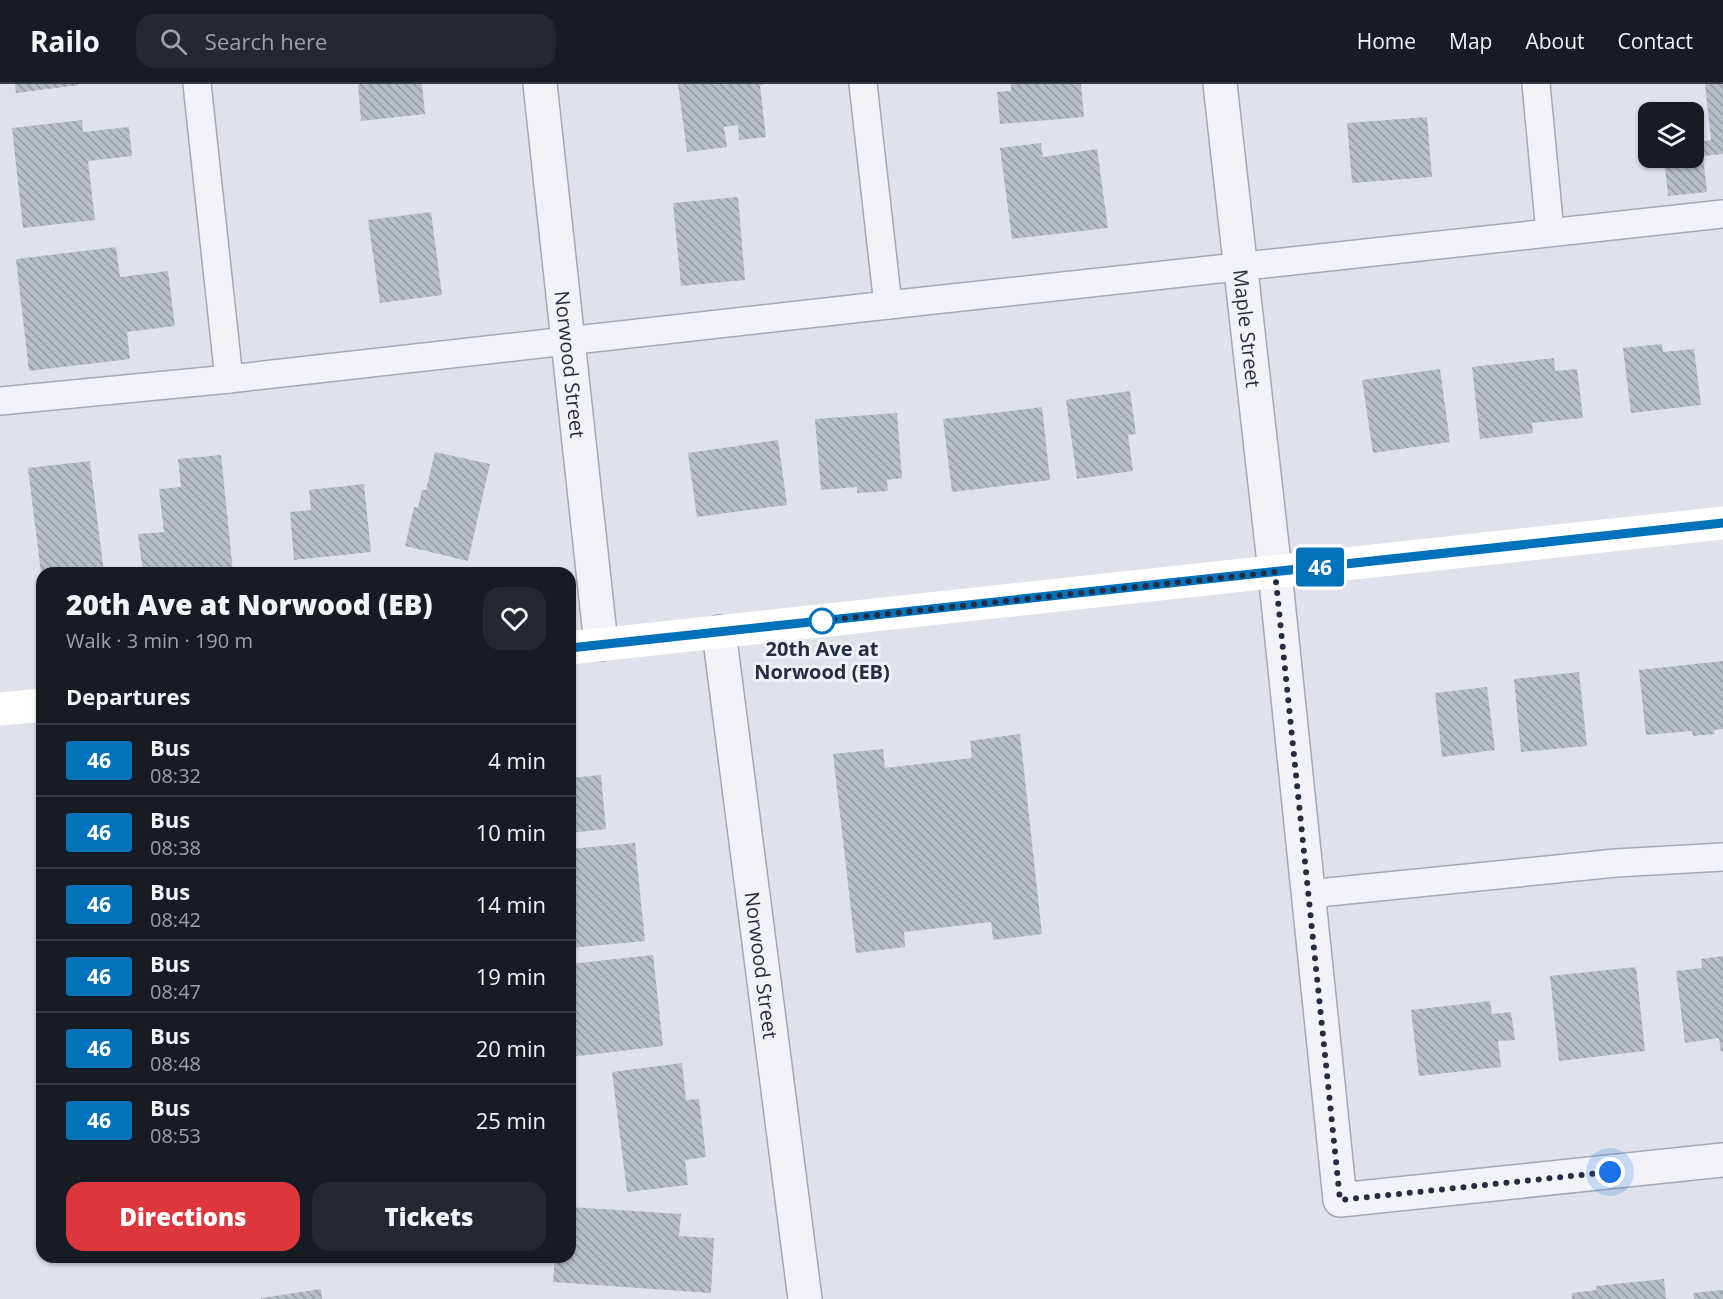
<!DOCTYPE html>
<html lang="en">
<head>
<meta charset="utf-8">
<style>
	:root { --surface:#171b24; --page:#242831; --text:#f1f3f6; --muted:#9ea1a6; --line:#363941; --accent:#dd363c }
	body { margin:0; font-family:"Open Sans",sans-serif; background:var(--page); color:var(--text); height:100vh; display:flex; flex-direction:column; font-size:22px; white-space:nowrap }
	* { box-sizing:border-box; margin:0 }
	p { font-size:20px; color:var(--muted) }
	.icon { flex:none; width:33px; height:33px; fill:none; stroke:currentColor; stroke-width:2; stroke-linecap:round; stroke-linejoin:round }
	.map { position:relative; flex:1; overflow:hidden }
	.details { position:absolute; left:36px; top:483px; width:540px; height:696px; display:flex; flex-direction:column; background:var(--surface); border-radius:18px; box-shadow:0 2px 4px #0004 }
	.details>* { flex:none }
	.badge { padding:0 12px; border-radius:4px; font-size:21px; line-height:39px }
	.tools { position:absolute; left:1638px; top:18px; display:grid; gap:12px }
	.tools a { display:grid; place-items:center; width:66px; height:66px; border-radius:12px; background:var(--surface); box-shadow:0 2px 4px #0004; font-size:30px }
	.you { position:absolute; width:30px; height:30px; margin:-15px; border:4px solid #fff; border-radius:50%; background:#1a73e8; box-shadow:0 0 0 9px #1a73e833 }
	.map>.badge { position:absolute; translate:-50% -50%; box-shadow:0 0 0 3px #fff }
	h2 { padding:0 30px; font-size:22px; line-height:54px }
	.round { display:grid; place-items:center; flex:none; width:63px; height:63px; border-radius:18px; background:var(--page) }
	.head { display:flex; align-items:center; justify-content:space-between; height:102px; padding:0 30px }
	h1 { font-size:28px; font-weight:800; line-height:45px }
	.primary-button { display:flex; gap:12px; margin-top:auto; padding:12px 30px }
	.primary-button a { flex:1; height:69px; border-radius:18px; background:var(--accent); color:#fff; font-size:24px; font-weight:800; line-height:69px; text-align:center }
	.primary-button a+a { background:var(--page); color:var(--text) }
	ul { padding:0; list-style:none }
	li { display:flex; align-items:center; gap:18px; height:72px; padding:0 30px; border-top:2px solid var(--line) }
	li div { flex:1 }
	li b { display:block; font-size:22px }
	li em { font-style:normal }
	li .badge { min-width:66px; font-weight:700; text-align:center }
	header { display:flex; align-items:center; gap:36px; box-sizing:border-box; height:84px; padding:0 30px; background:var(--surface); border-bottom:2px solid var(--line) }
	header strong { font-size:28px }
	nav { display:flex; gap:33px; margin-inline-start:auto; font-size:21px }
	.search { width:420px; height:54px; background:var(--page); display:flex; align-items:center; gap:15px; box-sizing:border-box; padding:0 21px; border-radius:18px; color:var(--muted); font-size:22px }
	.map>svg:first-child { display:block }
	.building { fill:url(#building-back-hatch) }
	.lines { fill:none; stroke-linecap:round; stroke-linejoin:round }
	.lane-casing { stroke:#a4a8b5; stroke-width:30 }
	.street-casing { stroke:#a4a8b5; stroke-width:36 }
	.lane { stroke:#f2f3f8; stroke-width:27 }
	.street { stroke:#f2f3f8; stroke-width:33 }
	.secondary { stroke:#fff; stroke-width:33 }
	.line-casing { stroke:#fff; stroke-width:14 }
	.line { stroke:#0072bc; stroke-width:9 }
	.walk { stroke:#262d43; stroke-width:6; stroke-dasharray:0 10.8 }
	.stop-dot { fill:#fff; stroke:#0072bc; stroke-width:3 }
	.labels { text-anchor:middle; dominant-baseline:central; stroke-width:6; stroke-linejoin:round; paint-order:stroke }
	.street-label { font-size:20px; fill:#262d43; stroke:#eff1f7 }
	.stop-label { font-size:20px; font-weight:bold; fill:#262d43; stroke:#eff1f7 }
</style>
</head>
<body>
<header>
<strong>Railo</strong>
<div class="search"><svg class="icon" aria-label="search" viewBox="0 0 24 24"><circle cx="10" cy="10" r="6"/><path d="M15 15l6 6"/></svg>Search here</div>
<nav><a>Home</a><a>Map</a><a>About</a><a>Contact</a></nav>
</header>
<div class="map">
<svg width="1723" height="1215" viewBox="0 0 1723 1215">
	<defs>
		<pattern id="building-back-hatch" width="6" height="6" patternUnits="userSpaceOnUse" patternTransform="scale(1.5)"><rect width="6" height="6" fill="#b8bdca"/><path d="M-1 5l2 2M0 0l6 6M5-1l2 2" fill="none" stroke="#959aa6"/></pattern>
	</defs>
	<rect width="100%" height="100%" fill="#dfe2ea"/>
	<g class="building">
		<path d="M15,0h64v1l-63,8z"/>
		<path d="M358,0h64l3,30 -64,7z"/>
		<path d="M678,0h86l-4,2 6,51 -27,3 -1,-15 -14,2 3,20 -40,5z"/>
		<path d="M1011,0h70l3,33 -84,7 -3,-32 14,-1z"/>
		<path d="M1705,0h18v70l-20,2 4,36 -39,4 -4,-38h30v-24l2,8 15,-2z"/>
		<path d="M1427,33l5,60 -80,6 -5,-60z"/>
		<path d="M82,36l1,12 46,-5 3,29 -44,5 7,59 -72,8 -11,-100z"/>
		<path d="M1041,59l2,14 54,-8 11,79 -96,11 -12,-91z"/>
		<path d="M738,113l7,83 -64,6 -8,-83z"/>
		<path d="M431,128l11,83 -62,8 -12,-83z"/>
		<path d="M116,163l4,30 48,-6 7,55 -48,6 3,27 -101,12 -13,-112z"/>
		<path d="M1662,260l1,8 31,-3 7,56 -70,8 -8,-65z"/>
		<path d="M1554,274l1,13 22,-2 6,49 -51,5 1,10 -53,6 -8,-72z"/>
		<path d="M1440,285l10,73 -77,11 -11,-73z"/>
		<path d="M1130,307l6,43 -8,1 5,36 -56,8 -11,-79z"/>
		<path d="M1042,323l8,73 -98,12 -9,-73z"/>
		<path d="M897,329l5,65 -15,2 1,11 -31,2v-6l-36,3 -6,-71z"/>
		<path d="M778,356l9,65 -90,12 -9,-64z"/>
		<path d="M435,368l55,12 -22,97 -63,-15 9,-39 4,1 4,-18h4z"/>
		<path d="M221,371l12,117 -90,1 -5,-39 26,-2 -5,-43 22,-2 -3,-28z"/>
		<path d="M90,377l14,112h-63l-13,-105z"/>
		<path d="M364,400l7,68 -77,8 -4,-48 21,-2 -2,-20z"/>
		<path d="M1723,577v68l-9,1 1,4 -22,2 -1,-5 -46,4 -7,-65z"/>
		<path d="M1579,588l8,74 -66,6 -7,-73z"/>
		<path d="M1487,603l8,63 -53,7 -7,-64z"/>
		<path d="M1020,650l22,200 -49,6 -2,-18 -87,10 1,15 -49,6 -23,-199 50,-5 2,19 87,-10 -2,-17z"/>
		<path d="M601,691l5,54 -36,4v-55z"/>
		<path d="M635,759l10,98 -75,7v-99z"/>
		<path d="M653,871l10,91 -93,11v-93z"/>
		<path d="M1723,872v95l-2,1 -2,-14 -34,5 -9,-72 26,-3 -1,-9z"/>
		<path d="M1636,883l9,84 -86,10 -9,-85z"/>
		<path d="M1490,917l2,13 19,-2 4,28 -17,1 3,26 -82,9 -8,-66z"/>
		<path d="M682,979l4,37 13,-1 7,58 -21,3 3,25 -61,7 -15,-120z"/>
		<path d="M570,1123l111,7 -2,22 35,2 -3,55 -158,-11 2,-25h15z"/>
		<path d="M1664,1195l2,20h-94v-6l24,-3v-4z"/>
		<path d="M321,1205l1,10h-61v-1z"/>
		<path d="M1723,1206v9h-29l-1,-6z"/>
	</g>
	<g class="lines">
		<g class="lane-casing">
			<g id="lane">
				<path d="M197,0l32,295"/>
				<path d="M863,0l25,221"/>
				<path d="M1536,0l14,148"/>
				<path d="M0,317l229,-22 659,-74 835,-91"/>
				<path d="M1308,810l308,-31 107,-6"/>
			</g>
		</g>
		<g class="street-casing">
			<g id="street">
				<path id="s1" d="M540,0l61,560"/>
				<path id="s2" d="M1220,0l55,488 65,628 383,-40"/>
				<path id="s3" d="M719,548l86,667"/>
			</g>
		</g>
		<use href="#lane" class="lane"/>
		<use href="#street" class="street"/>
		<g class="secondary">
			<path d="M570,564l1153,-125"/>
			<path d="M0,625l42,-4"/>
		</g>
	</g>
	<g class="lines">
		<g class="line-casing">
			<path id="line" d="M570,564l1153,-125"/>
		</g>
		<use href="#line" class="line"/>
		<path class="walk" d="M822,537l-10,1 463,-50 65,628 270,-28"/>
	</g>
	<circle class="stop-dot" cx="822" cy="537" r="12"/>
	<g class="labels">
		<g class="street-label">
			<text stroke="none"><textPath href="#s2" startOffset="246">Maple Street</textPath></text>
			<text stroke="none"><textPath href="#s1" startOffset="282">Norwood Street</textPath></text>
			<text stroke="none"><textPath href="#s3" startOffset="336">Norwood Street</textPath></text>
		</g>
		<g class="stop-label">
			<text x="822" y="564">20th Ave at<tspan x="822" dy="23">Norwood (EB)</tspan></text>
		</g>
	</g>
</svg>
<div class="tools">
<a><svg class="icon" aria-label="layers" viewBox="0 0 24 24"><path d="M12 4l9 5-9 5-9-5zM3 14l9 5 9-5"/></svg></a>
</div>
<div class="you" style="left:1610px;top:1088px"></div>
<b class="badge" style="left:1320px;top:483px;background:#0072bc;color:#fff">46</b>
<section class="details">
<div class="head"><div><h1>20th Ave at Norwood (EB)</h1><p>Walk · 3 min · 190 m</p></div><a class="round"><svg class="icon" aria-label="heart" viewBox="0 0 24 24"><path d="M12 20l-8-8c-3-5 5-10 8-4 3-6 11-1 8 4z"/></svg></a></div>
<h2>Departures</h2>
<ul>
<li><span class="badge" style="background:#0072bc;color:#fff">46</span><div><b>Bus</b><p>08:32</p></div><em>4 min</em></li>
<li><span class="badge" style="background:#0072bc;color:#fff">46</span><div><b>Bus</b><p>08:38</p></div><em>10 min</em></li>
<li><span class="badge" style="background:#0072bc;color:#fff">46</span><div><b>Bus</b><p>08:42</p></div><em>14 min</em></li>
<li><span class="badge" style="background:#0072bc;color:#fff">46</span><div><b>Bus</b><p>08:47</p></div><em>19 min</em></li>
<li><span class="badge" style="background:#0072bc;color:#fff">46</span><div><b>Bus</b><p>08:48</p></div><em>20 min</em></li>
<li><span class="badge" style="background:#0072bc;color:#fff">46</span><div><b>Bus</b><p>08:53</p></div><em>25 min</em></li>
</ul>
<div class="primary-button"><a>Directions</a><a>Tickets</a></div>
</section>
</div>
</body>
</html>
